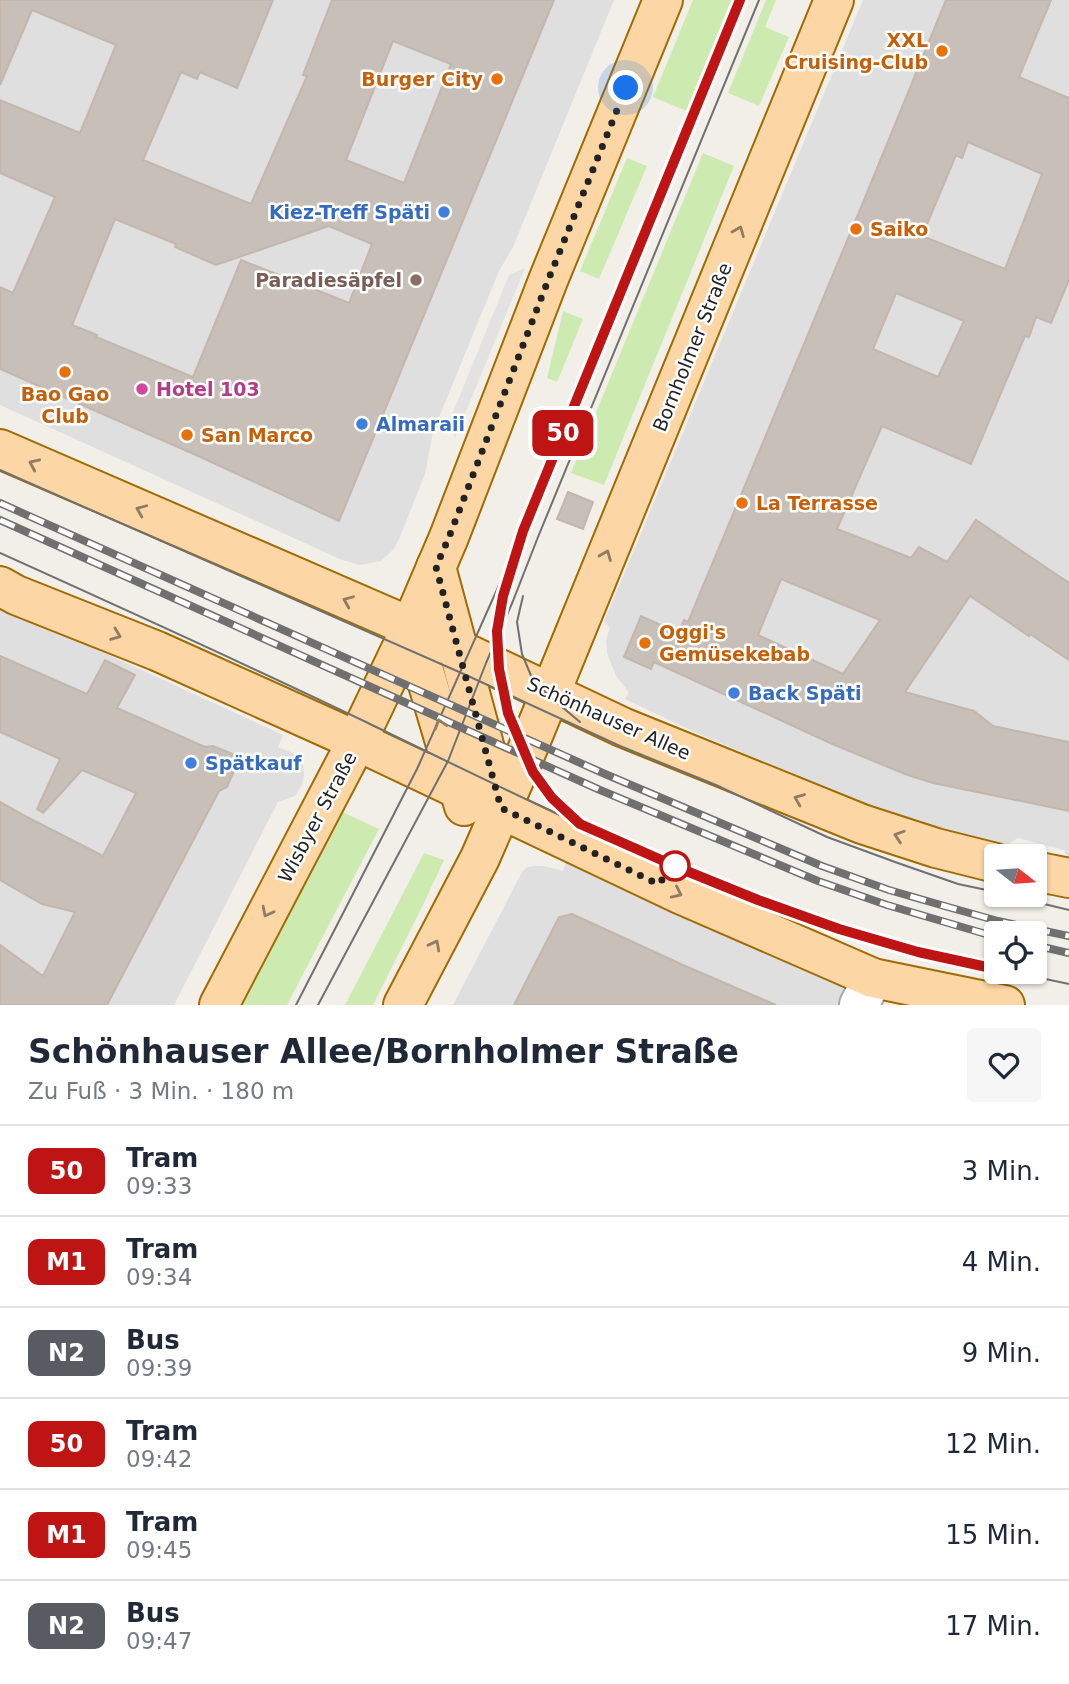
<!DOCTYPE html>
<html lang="de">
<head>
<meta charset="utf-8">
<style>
	:root { --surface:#fff; --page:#f6f6f7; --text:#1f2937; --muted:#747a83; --line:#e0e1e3 }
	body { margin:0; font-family:"DejaVu Sans",sans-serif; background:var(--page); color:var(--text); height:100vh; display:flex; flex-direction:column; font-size:26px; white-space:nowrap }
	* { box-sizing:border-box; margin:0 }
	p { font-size:23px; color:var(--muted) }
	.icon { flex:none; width:38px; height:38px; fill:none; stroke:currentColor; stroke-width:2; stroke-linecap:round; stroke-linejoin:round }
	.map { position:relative; height:1005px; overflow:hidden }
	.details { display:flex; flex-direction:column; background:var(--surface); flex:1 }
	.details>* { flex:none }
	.badge { padding:0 14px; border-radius:10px; font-size:24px; line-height:46px }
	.needle { width:46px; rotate:107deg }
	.buttons { position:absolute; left:984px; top:844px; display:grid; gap:14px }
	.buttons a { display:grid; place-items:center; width:63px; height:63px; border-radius:7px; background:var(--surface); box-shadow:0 2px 5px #0004; font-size:35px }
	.you { position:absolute; width:35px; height:35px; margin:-18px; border:5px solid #fff; border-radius:50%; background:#1a73e8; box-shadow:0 0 0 10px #1a73e833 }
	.map>.badge { position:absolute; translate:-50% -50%; box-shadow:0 0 0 4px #fff }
	.round { display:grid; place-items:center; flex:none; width:74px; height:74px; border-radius:7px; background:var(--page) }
	.summary { display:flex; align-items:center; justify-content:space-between; height:119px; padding:0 28px }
	h1 { font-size:33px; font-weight:600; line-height:52px }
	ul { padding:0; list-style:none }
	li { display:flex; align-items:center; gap:21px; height:91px; padding:0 28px; border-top:2px solid var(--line) }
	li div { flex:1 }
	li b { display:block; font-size:26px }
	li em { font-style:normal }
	li .badge { min-width:77px; font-weight:700; text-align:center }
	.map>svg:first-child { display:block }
	.residential { fill:#e0dfdf }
	.grass { fill:#cdebb0 }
	.parking { fill:#e2e2e2 }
	.building { fill:#c7bfb8; stroke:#c4b6ab; stroke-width:2; fill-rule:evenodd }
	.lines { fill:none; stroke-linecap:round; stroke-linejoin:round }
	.minor-casing { stroke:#a9a9a9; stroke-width:42 }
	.major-casing { stroke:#a06b00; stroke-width:42 }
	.minor { stroke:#fff; stroke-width:38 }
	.major { stroke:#fcd6a4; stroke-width:38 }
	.tram { stroke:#707070; stroke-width:2 }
	.rail-casing { stroke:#707070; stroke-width:8 }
	.rail { stroke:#fff; stroke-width:5; stroke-dasharray:16; stroke-linecap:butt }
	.oneway { stroke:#8f7c63 }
	.line-casing { stroke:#fff; stroke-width:16 }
	.line { stroke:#be1414; stroke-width:10 }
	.walk { stroke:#222; stroke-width:7; stroke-dasharray:0 12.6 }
	.food-dot { fill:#e8710a; stroke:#fff; stroke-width:2.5 }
	.shop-dot { fill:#3f7fe0; stroke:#fff; stroke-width:2.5 }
	.education-dot { fill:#8d6e63; stroke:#fff; stroke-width:2.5 }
	.hotel-dot { fill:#d1479c; stroke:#fff; stroke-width:2.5 }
	.stop-dot { fill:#fff; stroke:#be1414; stroke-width:3.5 }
	.labels { text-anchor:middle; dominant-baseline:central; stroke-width:5; stroke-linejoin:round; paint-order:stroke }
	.food-label { font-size:19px; font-weight:bold; fill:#c56008; stroke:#fff; text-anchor:start }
	.shop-label { font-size:19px; font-weight:bold; fill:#366cbe; stroke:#fff; text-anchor:start }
	.education-label { font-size:19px; font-weight:bold; fill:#785e54; stroke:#fff; text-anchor:end }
	.street-label { font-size:19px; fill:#222; stroke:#fff }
	.hotel-label { font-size:19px; font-weight:bold; fill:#b23c85; stroke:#fff; text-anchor:start }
</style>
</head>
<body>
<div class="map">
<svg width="1069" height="1005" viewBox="0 0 1069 1005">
	<rect width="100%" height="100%" fill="#f2efe9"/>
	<g class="residential">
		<path d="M0,0h614l-101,247 -14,24 -66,161 -8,42 -25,63 -6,12 -13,12 -21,4 -18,-5 -342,-155z"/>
		<path d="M863,0h206v860l-5,-10 -46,-12 -15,9 -84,-23 -61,-22 -168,-72 -65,-31 4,-7 -13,-16 -9,-23 -1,-13 4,-13 -6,-5z"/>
		<path d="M0,605l283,130 -5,12 17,7 8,10 1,11 -2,10 -7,11 -17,6 -104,203h-174z"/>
		<path d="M567,858l275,127 3,13 -2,7h-390l69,-133 5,-5 8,-1h9l19,5z"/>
	</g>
	<g class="grass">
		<path d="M693,0h42l-46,112 -36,-15z"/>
		<path d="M766,0h10l-11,27 24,10 -30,69 -31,-13z"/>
		<path d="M703,153l31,13 -130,319 -33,-12z"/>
		<path d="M627,158l20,8 -48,113 -19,-8z"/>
		<path d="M563,311l20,8 -26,63 -10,-4z"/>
		<path d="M338,810l41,19 -92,176h-51z"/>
		<path d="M424,853l20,7 -21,45 -50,100h-28z"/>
	</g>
	<path class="parking" d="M525,268l-70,170 -6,-16 60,-147z"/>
	<g class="building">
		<path d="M0,0h273l-36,88 -37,-16 -3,7 -16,-7 -38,88 108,44 56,-128 -4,-1 29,-75h222l-215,521 -143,-66 -196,-86v-82l13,6 42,-96 -55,-24v-73l80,33 36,-88 -84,-35 -32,75zM393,41l58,23 -47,119 -58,-23zM115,219l61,25 -1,3 41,18 113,-39 43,18 -23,59 -108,-43 -48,117 -97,-40 1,-2 -25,-10z"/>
		<path d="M946,0h105l-32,77 50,21v182l-18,43 -15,-6 -7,20 -4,-1 -54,128 -89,-38 -45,103 74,29 8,-11 28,15 29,-42 93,63v77l-39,-26 -1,2 -59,-40 -65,96 69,19 19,15 76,16v69l-136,-28 -28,-9 -75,-31 -176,-81 -3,7 -27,-12 17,-41 37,17 6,-13 4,2 176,-422zM968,142l74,32 -37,95 -83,-33 34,-81 6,3zM896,293l68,28 -26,56 -65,-28zM781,579l99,41 -37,54 -85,-39z"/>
		<path d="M568,492l25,10 -10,27 -26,-10z"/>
		<path d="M0,656l87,38 18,-34 30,15 -18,33 88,39 8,-1 27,11 -13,30 -8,4 -112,214h-107v-60l43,31 32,-64 -33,-8 -42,-24v-78l27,15 76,39 33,-63 -54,-23 -39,43 -6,-4 23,-50 -60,-27z"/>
		<path d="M572,914l111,51 93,40h-262l45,-88z"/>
	</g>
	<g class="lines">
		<g class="minor-casing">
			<path id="minor" d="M859,1005l14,-27"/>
		</g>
		<g class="major-casing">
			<g id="major">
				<path d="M0,449l411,178 211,100 240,97 74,24 60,15"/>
				<path d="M436,567l65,241"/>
				<path d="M0,586l16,9 141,56 200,90 323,153 193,84 132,27"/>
				<path d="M411,627l53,179"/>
				<path d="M1034,871l35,7"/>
				<path d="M219,1005l138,-264 45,-94 47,-110 100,-259 114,-278"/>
				<path d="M403,1005l77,-147 45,-103 309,-755"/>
			</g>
		</g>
		<use href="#minor" class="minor"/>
		<use href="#major" class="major"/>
		<g class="tram">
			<path d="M0,470l466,205 154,71 96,39 111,52 68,25 63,22 38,8"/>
			<path d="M0,553c124,56 248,112 370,171 153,74 306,151 468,205 51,17 104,28 158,40"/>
			<path d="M523,596l-6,26 5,32 10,24 17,18 31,26"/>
			<path d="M496,640c6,69 23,127 74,175"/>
			<path d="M1003,894l66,16"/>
			<path d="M1008,971l61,13"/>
			<path d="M296,1005l121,-236 106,-238 217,-531"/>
			<path d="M318,1005l130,-244 38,-98 27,-62 25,-64 221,-537"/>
		</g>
		<g class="rail-casing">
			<g id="rail">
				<path d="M0,503l605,271 217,92 67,24 59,17 50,14 71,15"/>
				<path d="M0,520l600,270 218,91 69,24 109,32"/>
				<path d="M1034,945l35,8"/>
			</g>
		</g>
		<use href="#rail" class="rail"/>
	</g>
	<defs><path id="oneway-chevron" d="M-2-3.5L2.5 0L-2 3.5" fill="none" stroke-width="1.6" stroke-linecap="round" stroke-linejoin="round" transform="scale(1.75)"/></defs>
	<g class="oneway">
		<use href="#oneway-chevron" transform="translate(739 231) rotate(-68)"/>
		<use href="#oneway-chevron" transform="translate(34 464) rotate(-156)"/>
		<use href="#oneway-chevron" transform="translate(141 510) rotate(-157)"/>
		<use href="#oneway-chevron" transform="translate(606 555) rotate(-68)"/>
		<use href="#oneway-chevron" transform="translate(348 601) rotate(-157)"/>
		<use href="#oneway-chevron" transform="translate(116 635) rotate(21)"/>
		<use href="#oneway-chevron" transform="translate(440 724) rotate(-107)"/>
		<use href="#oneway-chevron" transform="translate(799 799) rotate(-158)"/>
		<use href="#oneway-chevron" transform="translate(899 836) rotate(-162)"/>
		<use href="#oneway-chevron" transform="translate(677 893) rotate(25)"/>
		<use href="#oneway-chevron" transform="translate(267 912) rotate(117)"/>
		<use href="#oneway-chevron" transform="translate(435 945) rotate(-62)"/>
	</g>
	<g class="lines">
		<g class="line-casing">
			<path id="line" d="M740,0l-217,531 -20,65 -6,35 2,38 5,24 4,20 25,59 19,26 28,26 104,46 74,30 81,29 79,23 78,17"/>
		</g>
		<use href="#line" class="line"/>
		<path class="walk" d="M626,88l-77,190 -100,259 -13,30 65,241 157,76 17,-18"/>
	</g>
	<g class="food-dot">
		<circle cx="942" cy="51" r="7"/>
		<circle cx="497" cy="79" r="7"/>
		<circle cx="856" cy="229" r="7"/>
		<circle cx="65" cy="372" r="7"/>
		<circle cx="187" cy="435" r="7"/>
		<circle cx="742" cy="503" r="7"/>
		<circle cx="645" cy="643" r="7"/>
	</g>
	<g class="shop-dot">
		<circle cx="444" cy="212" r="7"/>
		<circle cx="362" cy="424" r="7"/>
		<circle cx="734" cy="693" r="7"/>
		<circle cx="191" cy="763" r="7"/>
	</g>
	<circle class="education-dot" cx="416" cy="280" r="7"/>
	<circle class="hotel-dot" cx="142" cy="389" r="7"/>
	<circle class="stop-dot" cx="675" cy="866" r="14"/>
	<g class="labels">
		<g class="food-label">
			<text x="928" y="40" text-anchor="end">XXL<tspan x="928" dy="22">Cruising-Club</tspan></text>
			<text x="483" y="79" text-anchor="end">Burger City</text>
			<text x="870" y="229">Saiko</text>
			<text x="65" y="394" text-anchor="middle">Bao Gao<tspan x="65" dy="22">Club</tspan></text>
			<text x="201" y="435">San Marco</text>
			<text x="756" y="503">La Terrasse</text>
			<text x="659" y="632">Oggi's<tspan x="659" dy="22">Gemüsekebab</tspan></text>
		</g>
		<g class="shop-label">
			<text x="430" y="212" text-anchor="end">Kiez-Treff Späti</text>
			<text x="376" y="424">Almaraii</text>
			<text x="748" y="693">Back Späti</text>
			<text x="205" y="763">Spätkauf</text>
		</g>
		<g class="education-label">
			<text x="402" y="280">Paradiesäpfel</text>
		</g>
		<g class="street-label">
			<text transform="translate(692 347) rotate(-68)">Bornholmer Straße</text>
			<text transform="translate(609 718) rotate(24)">Schönhauser Allee</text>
			<text transform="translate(317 817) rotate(-62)">Wisbyer Straße</text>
		</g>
		<g class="hotel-label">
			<text x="156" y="389">Hotel 103</text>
		</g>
	</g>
</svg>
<div class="buttons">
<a><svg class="needle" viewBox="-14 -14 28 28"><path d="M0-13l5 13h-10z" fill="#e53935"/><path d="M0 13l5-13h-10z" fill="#747a83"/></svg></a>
<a><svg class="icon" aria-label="locate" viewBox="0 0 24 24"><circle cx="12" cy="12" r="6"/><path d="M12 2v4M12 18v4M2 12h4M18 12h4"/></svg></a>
</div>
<div class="you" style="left:626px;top:88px"></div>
<b class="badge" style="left:563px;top:433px;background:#be1414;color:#fff">50</b>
</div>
<section class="details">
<div class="summary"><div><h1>Schönhauser Allee/Bornholmer Straße</h1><p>Zu Fuß · 3 Min. · 180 m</p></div><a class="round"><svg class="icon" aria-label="heart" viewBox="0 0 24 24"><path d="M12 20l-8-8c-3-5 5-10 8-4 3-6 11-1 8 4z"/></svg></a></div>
<ul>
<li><span class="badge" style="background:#be1414;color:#fff">50</span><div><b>Tram</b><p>09:33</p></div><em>3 Min.</em></li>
<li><span class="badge" style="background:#be1414;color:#fff">M1</span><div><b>Tram</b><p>09:34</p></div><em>4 Min.</em></li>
<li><span class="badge" style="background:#595b62;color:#fff">N2</span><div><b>Bus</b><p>09:39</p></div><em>9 Min.</em></li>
<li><span class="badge" style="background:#be1414;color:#fff">50</span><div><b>Tram</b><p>09:42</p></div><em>12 Min.</em></li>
<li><span class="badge" style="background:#be1414;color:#fff">M1</span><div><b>Tram</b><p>09:45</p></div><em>15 Min.</em></li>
<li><span class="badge" style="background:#595b62;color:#fff">N2</span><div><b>Bus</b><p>09:47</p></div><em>17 Min.</em></li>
</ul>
</section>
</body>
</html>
